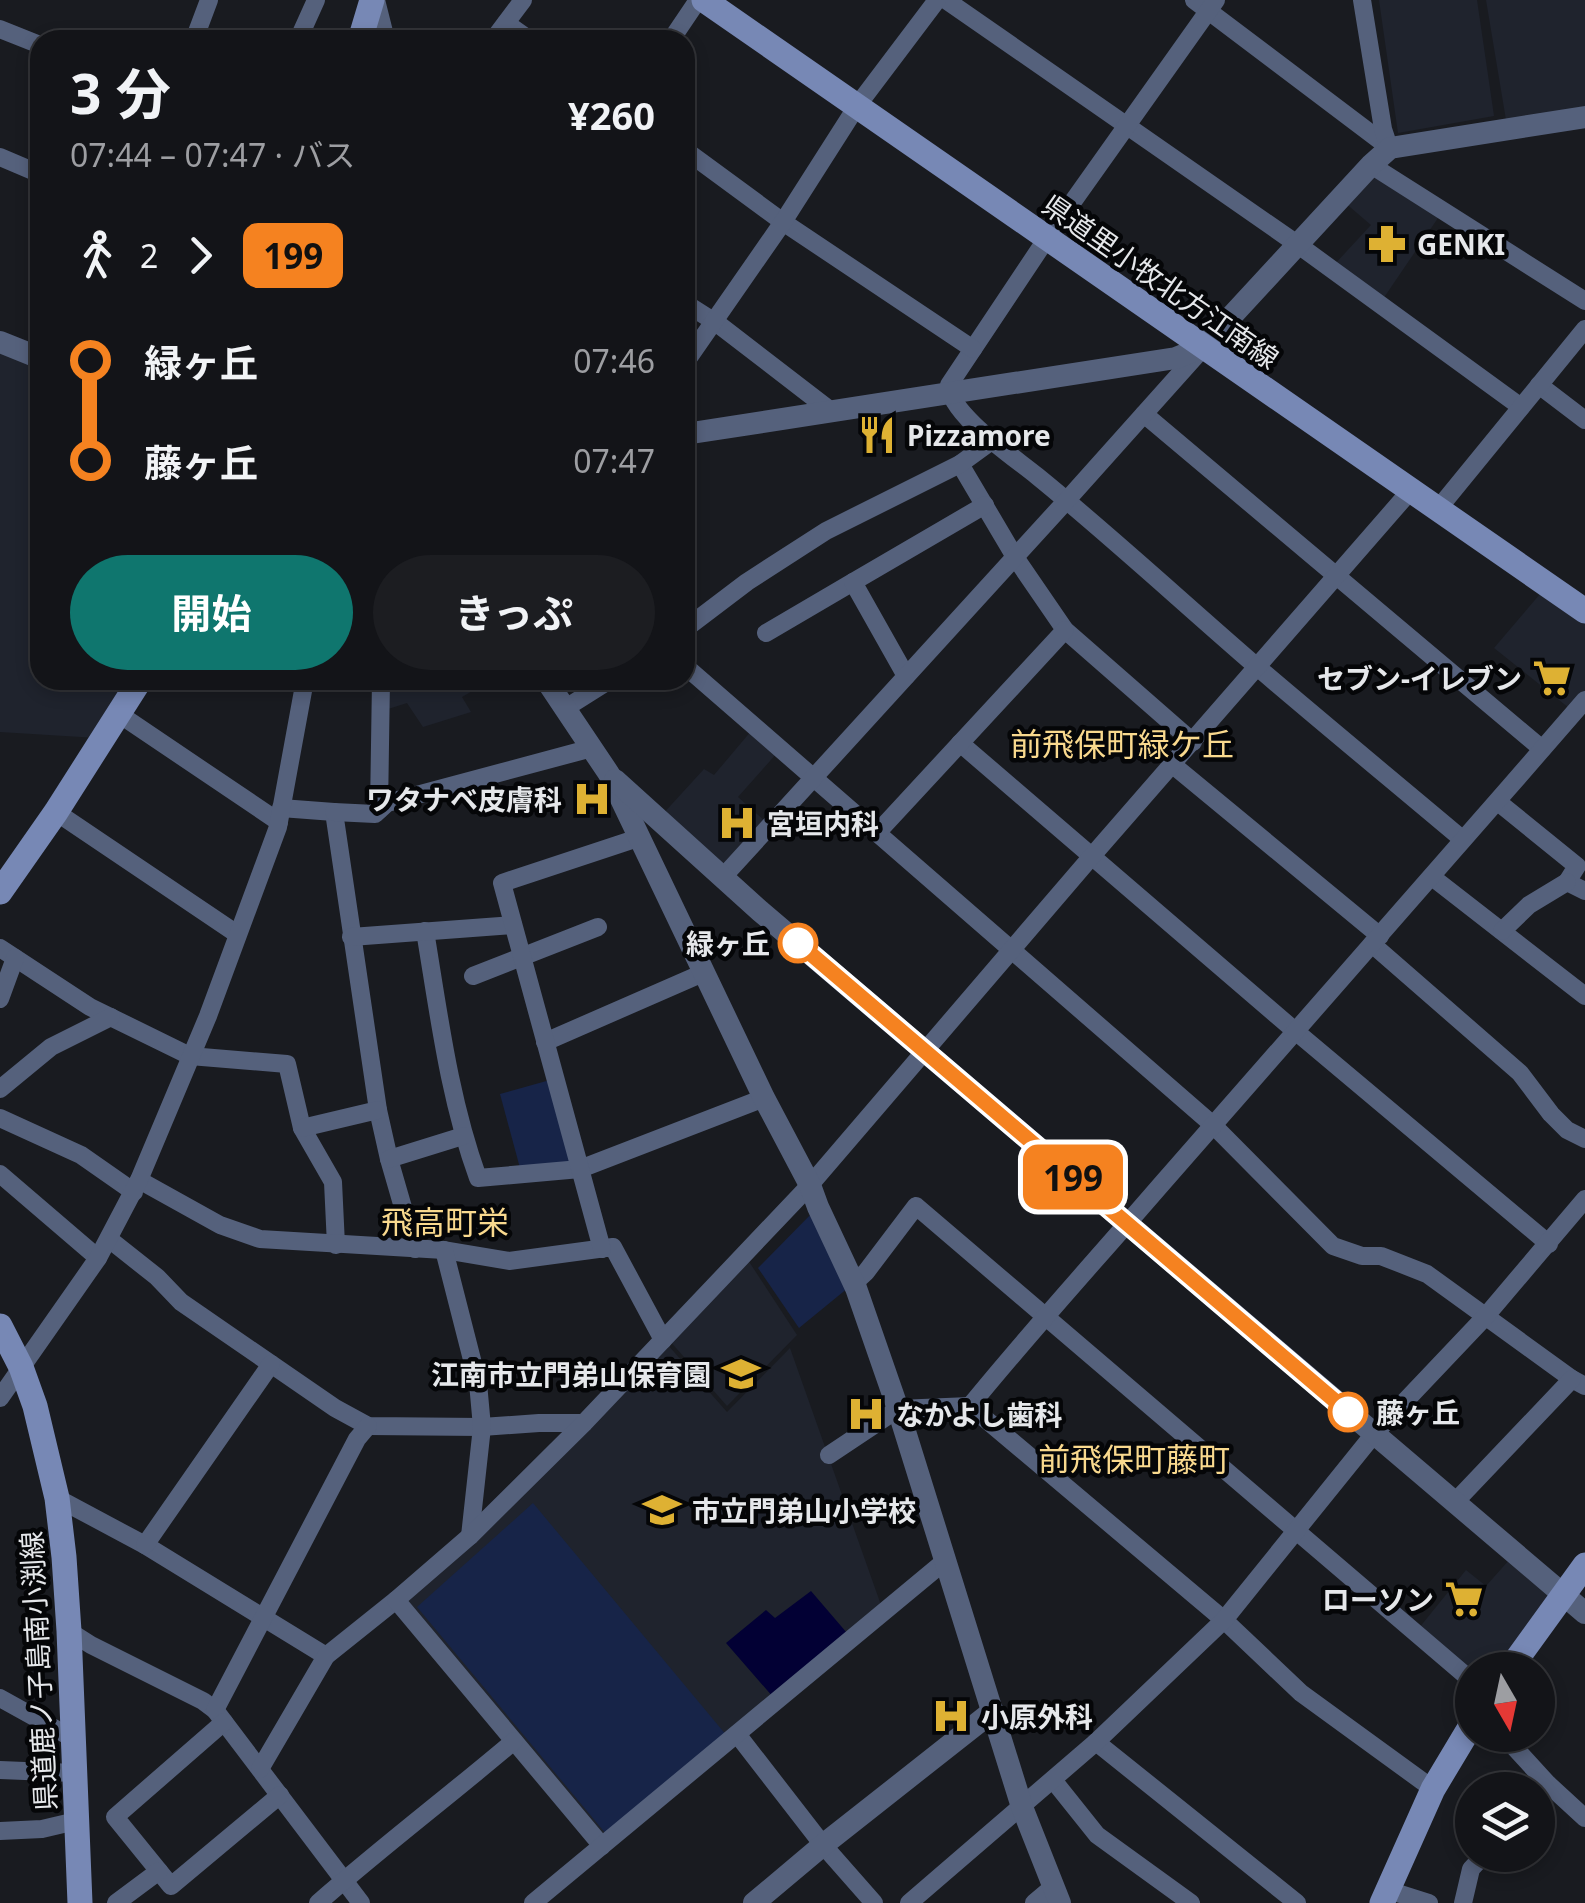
<!DOCTYPE html>
<html lang="ja">
<head>
<meta charset="utf-8">
<style>
	:root { --surface:#131418; --page:#1c1d21; --text:#f1f3f6; --muted:#9d9ea2; --line:#323337; --accent:#0f766e }
	body { margin:0; font-family:"Noto Sans","Noto Sans JP",sans-serif; background:var(--page); color:var(--text); height:100vh; display:flex; flex-direction:column; font-size:38px; white-space:nowrap }
	* { box-sizing:border-box; margin:0 }
	p { font-size:32px; color:var(--muted) }
	.icon { flex:none; width:55px; height:55px; fill:none; stroke:currentColor; stroke-width:2; stroke-linecap:round; stroke-linejoin:round }
	.map { position:relative; flex:1; overflow:hidden }
	.details { position:absolute; left:30px; top:30px; width:665px; height:660px; display:flex; flex-direction:column; background:var(--surface); border-radius:30px; box-shadow:0 5px 15px #0003,0 0 0 2px var(--line) }
	.details>* { flex:none }
	.badge { padding:0 20px; border-radius:15px; font-size:35px; line-height:65px }
	.needle { width:65px; rotate:171deg }
	.tools { position:absolute; left:1455px; top:1652px; display:grid; gap:20px }
	.tools a { display:grid; place-items:center; width:100px; height:100px; border-radius:50%; background:var(--surface); box-shadow:0 5px 15px #0003,0 0 0 2px var(--line); font-size:50px }
	.map>.badge { position:absolute; translate:-50% -50%; box-shadow:0 0 0 5px #fff }
	.legs { display:flex; align-items:center; gap:15px; height:110px; padding:0 40px; font-size:32px }
	.legs p { margin-inline-start:auto }
	.headline { display:flex; align-items:center; justify-content:space-between; height:170px; padding:0 40px }
	h1 { font-size:55px; font-weight:700; line-height:75px }
	.action { display:flex; gap:20px; margin-top:auto; padding:20px 40px }
	.action a { flex:1; height:115px; border-radius:60px; background:var(--accent); color:#fff; font-size:40px; font-weight:700; line-height:115px; text-align:center }
	.action a+a { background:var(--page); color:var(--text) }
	ul { padding:0 40px; list-style:none }
	li { display:flex; align-items:center; gap:35px; height:100px; font-size:38px }
	li i { display:grid; place-items:center; width:15px; height:100%; margin:0 12px; background:currentColor }
	li i::after { content:''; width:25px; height:25px; margin:-12px; border:8px solid; border-radius:50%; background:var(--surface) }
	li p { margin-inline-start:auto }
	li:first-child i { background:linear-gradient(#0000 50%,currentColor 0) }
	li:last-child i { background:linear-gradient(currentColor 50%,#0000 0) }
	.map>svg:first-child { display:block }
	.built { fill:#1f232d }
	.green { fill:#172448 }
	.water { fill:#020034 }
	.lines { fill:none; stroke-linecap:round; stroke-linejoin:round }
	.minor { stroke:#55617c; stroke-width:18 }
	.tertiary { stroke:#55617c; stroke-width:22 }
	.secondary { stroke:#7788b5; stroke-width:25 }
	.line-1-casing { stroke:#fff; stroke-width:22 }
	.line-1 { stroke:#f58220; stroke-width:15 }
	.stop-1-dot { fill:#fff; stroke:#f58220; stroke-width:5 }
	.labels { text-anchor:middle; dominant-baseline:central; stroke-width:9; stroke-linejoin:round; paint-order:stroke }
	.poi-label { font-size:28px; font-weight:bold; fill:#e5e7ea; stroke:#050608; text-anchor:start }
	.street-label { font-size:28px; fill:#e5e7ea; stroke:#050608 }
	.stop-label { font-size:28px; font-weight:bold; fill:#e5e7ea; stroke:#050608; text-anchor:end }
	.quarter-label { font-size:32px; fill:#f9d98e; stroke:#050608 }
</style>
</head>
<body>
<div class="map">
<svg width="1585" height="1903" viewBox="0 0 1585 1903">
	<rect width="100%" height="100%" fill="#191b20"/>
	<g class="built">
		<path d="M1379,0h98l17,116 -96,17z"/>
		<path d="M1486,0h99v107l-79,13z"/>
		<path d="M1371,171l69,44 -57,84 -49,-34 37,-40 -28,-24z"/>
		<path d="M0,353l40,14v313h94l-37,58 -97,-6z"/>
		<path d="M1546,587l39,31v73l-16,17 -75,-60z"/>
		<path d="M386,680h105l-29,17 9,15 -48,15 -16,-24 -22,7z"/>
		<path d="M752,730l26,22 -40,45 29,26 -44,50 -62,-57 43,-47 10,6z"/>
		<path d="M746,1257l51,78 -70,71 -58,-66z"/>
		<path d="M667,1344l60,68 63,-64 91,257 -278,234 -198,-238z"/>
		<path d="M1510,1559l43,36 -50,75h-31l-53,-42 47,-58 20,16z"/>
	</g>
	<g class="green">
		<path d="M550,1080l24,83 -54,5 -20,-74z"/>
		<path d="M818,1207l36,76 -55,45 -41,-60z"/>
		<path d="M533,1503l194,233 -120,99 -190,-228z"/>
	</g>
	<path class="water" d="M811,1591l36,42 -74,64 -47,-54 40,-33 9,8z"/>
	<g class="lines">
		<g class="minor">
			<path d="M376,0l10,40"/>
			<path d="M946,0l351,244 224,163"/>
			<path d="M1194,0l196,148"/>
			<path d="M1216,0l-169,238 -98,147c0,29 65,72 88,91 75,61 146,127 219,190 68,58 137,115 206,173"/>
			<path d="M1362,0l21,129 6,18"/>
			<path d="M506,23l24,17"/>
			<path d="M0,29l40,16"/>
			<path d="M194,40l15,-40"/>
			<path d="M298,40l18,-40"/>
			<path d="M493,40l30,-40"/>
			<path d="M671,40l27,-40"/>
			<path d="M685,150l98,72 190,127"/>
			<path d="M0,157l40,17"/>
			<path d="M1371,165l214,136"/>
			<path d="M685,303l33,21 113,87"/>
			<path d="M685,363l98,-141 74,-116 80,-106"/>
			<path d="M1539,385l46,35"/>
			<path d="M1144,414l398,335"/>
			<path d="M960,464l55,93 50,73 128,112"/>
			<path d="M1438,509l147,-180"/>
			<path d="M685,629l62,-47 79,-51 134,-67 33,-24"/>
			<path d="M766,633l87,-51"/>
			<path d="M685,666l528,459 120,121 29,10h19l46,18 145,105 13,7"/>
			<path d="M906,676l-53,-94 132,-77"/>
			<path d="M564,709l46,-29"/>
			<path d="M119,714l160,108"/>
			<path d="M960,743l334,287 255,214"/>
			<path d="M1173,765l207,171"/>
			<path d="M1498,802l79,64 -10,16 18,9"/>
			<path d="M281,808l53,4 44,298 11,49 26,90"/>
			<path d="M379,810l2,-130"/>
			<path d="M56,812l181,122"/>
			<path d="M334,812l41,2 12,-11 205,-55"/>
			<path d="M877,833l188,-203"/>
			<path d="M723,877l344,-377 136,-152"/>
			<path d="M1432,877l153,119"/>
			<path d="M425,931c14,84 24,167 53,247l102,-9 184,-71"/>
			<path d="M1502,931l27,-26 38,-23"/>
			<path d="M351,937l162,-12"/>
			<path d="M1372,944l148,129 31,41 16,16 18,9"/>
			<path d="M0,948l90,59 100,49 97,8 15,64 31,54 3,63"/>
			<path d="M473,976l125,-49"/>
			<path d="M0,999l15,-41"/>
			<path d="M545,1042l158,-69"/>
			<path d="M0,1089l51,-42 60,-30"/>
			<path d="M0,1118l81,37 53,37"/>
			<path d="M302,1128l76,-18"/>
			<path d="M389,1159l74,-23"/>
			<path d="M0,1174l98,84"/>
			<path d="M139,1180l81,45 40,14 184,11 65,11 104,-14 50,93"/>
			<path d="M109,1239l48,38 24,25 154,106 33,18 114,1 57,-4h45"/>
			<path d="M602,1249l-100,-366 136,-45"/>
			<path d="M444,1250l34,133 4,44 -12,109"/>
			<path d="M854,1283l12,-11 50,-66 556,475"/>
			<path d="M0,1398l98,-140 41,-78 69,-164 70,-189 27,-147"/>
			<path d="M970,1406c61,-75 126,-146 189,-219 142,-163 285,-324 426,-487"/>
			<path d="M829,1455l69,-46 72,-3 254,214 77,73 132,96"/>
			<path d="M57,1498l88,47 181,111"/>
			<path d="M1455,1502l117,-123"/>
			<path d="M145,1545l126,-181"/>
			<path d="M69,1631l22,14 112,56 12,9 146,193"/>
			<path d="M0,1698l72,40"/>
			<path d="M215,1710l142,-271 11,-13"/>
			<path d="M224,1722l-109,95 56,69 109,-91"/>
			<path d="M737,1734l86,111 51,58"/>
			<path d="M1503,1735l45,49 37,34"/>
			<path d="M1096,1742l201,161"/>
			<path d="M260,1769l66,-113 70,-56"/>
			<path d="M0,1770l74,3"/>
			<path d="M1053,1780l44,55 94,68"/>
			<path d="M0,1831l42,-2 34,-8"/>
			<path d="M602,1846l-206,-246 74,-64 114,-113 226,-238 282,-329 319,-366"/>
			<path d="M1388,1890l41,13"/>
			<path d="M116,1903l43,-32"/>
			<path d="M318,1903c64,-56 131,-107 196,-162"/>
			<path d="M533,1903l412,-342"/>
			<path d="M909,1903l187,-161 128,-122 150,-186 111,-117 100,-118"/>
			<path d="M1034,1903l19,-16"/>
			<path d="M1463,1903l8,-34 13,-14"/>
		</g>
		<g class="tertiary">
			<path d="M0,342l40,16"/>
			<path d="M685,434l491,-76 27,-11 168,-182 19,-17 195,-31"/>
			<path d="M546,680l63,94 155,324 46,87 8,22 38,81 42,121 124,398 38,96"/>
			<path d="M615,780l145,131 825,702"/>
			<path d="M754,1903l69,-58 170,-134"/>
		</g>
		<g class="secondary">
			<path d="M704,0l881,611"/>
			<path d="M360,40l12,-40"/>
			<path d="M0,892l56,-80 84,-132"/>
			<path d="M0,1326l21,41 14,39 22,92 7,59 5,74 11,272"/>
			<path d="M1509,1670l76,-105"/>
			<path d="M1382,1903l51,-114 39,-65"/>
		</g>
	</g>
	<g class="lines">
		<g class="line-1-casing">
			<path id="line-1" d="M798,943l550,469"/>
		</g>
		<use href="#line-1" class="line-1"/>
	</g>
	<defs>
		<g id="pharmacy-bare" transform="scale(3)"><path d="M-2-6h4v4h4v4h-4v4h-4v-4h-4v-4h4Z" fill="#deb133" stroke="#050608" stroke-width="2.5" paint-order="stroke"/></g>
		<g id="restaurant-bare" transform="scale(3)"><path d="M-5-6h1v4h1v-4h1v4h1v-4h1v5L-1.5 .5V6h-2V.5L-5-1ZM5-6V6H3V1.5H1.5Q1.5-4 5-6Z" fill="#deb133" stroke="#050608" stroke-width="2.5" paint-order="stroke"/></g>
		<g id="supermarket-bare" transform="scale(3)"><path d="M-6-5.5h2.5l.6 2H6L4.5 2H-2.5L-4.4-4H-6ZM-1.5 3.2a1.3 1.3 0 1 0 .1 0ZM3 3.2a1.3 1.3 0 1 0 .1 0Z" fill="#deb133" stroke="#050608" stroke-width="2.5" paint-order="stroke"/></g>
		<g id="hospital-bare" transform="scale(3)"><path d="M-5-5h3v3.5h4V-5h3V5h-3V1.5h-4V5h-3Z" fill="#deb133" stroke="#050608" stroke-width="2.5" paint-order="stroke"/></g>
		<g id="school-bare" transform="scale(3)"><path d="M0-5L7-2L0 1L-7-2ZM-4 1L0 2.5L4 1V4Q0 6-4 4Z" fill="#deb133" stroke="#050608" stroke-width="2.5" paint-order="stroke"/></g>
	</defs>
	<g fill-rule="evenodd">
		<use href="#pharmacy-bare" x="1387" y="244"/>
		<use href="#restaurant-bare" x="877" y="435"/>
		<use href="#supermarket-bare" x="1552" y="678"/>
		<use href="#hospital-bare" x="592" y="799"/>
		<use href="#hospital-bare" x="737" y="823"/>
		<use href="#school-bare" x="741" y="1374"/>
		<use href="#hospital-bare" x="866" y="1414"/>
		<use href="#school-bare" x="662" y="1510"/>
		<use href="#supermarket-bare" x="1464" y="1599"/>
		<use href="#hospital-bare" x="951" y="1716"/>
	</g>
	<g class="stop-1-dot">
		<circle cx="798" cy="943" r="18"/>
		<circle cx="1348" cy="1412" r="18"/>
	</g>
	<g class="labels">
		<g class="poi-label">
			<text x="1417" y="244">GENKI</text>
			<text x="907" y="435">Pizzamore</text>
			<text x="1522" y="678" text-anchor="end">セブン-イレブン</text>
			<text x="562" y="799" text-anchor="end">ワタナベ皮膚科</text>
			<text x="767" y="823">宮垣内科</text>
			<text x="711" y="1374" text-anchor="end">江南市立門弟山保育園</text>
			<text x="896" y="1414">なかよし歯科</text>
			<text x="692" y="1510">市立門弟山小学校</text>
			<text x="1434" y="1599" text-anchor="end">ローソン</text>
			<text x="981" y="1716">小原外科</text>
		</g>
		<g class="street-label">
			<text transform="translate(1161 281) rotate(35)">県道里小牧北方江南線</text>
			<text transform="translate(38 1671) rotate(-93)">県道鹿ノ子島南小渕線</text>
		</g>
		<g class="stop-label">
			<text x="770" y="943">緑ヶ丘</text>
			<text x="1376" y="1412" text-anchor="start">藤ヶ丘</text>
		</g>
		<g class="quarter-label">
			<text x="1122" y="743">前飛保町緑ケ丘</text>
			<text x="445" y="1221">飛高町栄</text>
			<text x="1134" y="1458">前飛保町藤町</text>
		</g>
	</g>
</svg>
<div class="tools">
<a><svg class="needle" viewBox="-14 -14 28 28"><path d="M0-13l5 13h-10z" fill="#e53935"/><path d="M0 13l5-13h-10z" fill="#9d9ea2"/></svg></a>
<a><svg class="icon" aria-label="layers" viewBox="0 0 24 24"><path d="M12 4l9 5-9 5-9-5zM3 14l9 5 9-5"/></svg></a>
</div>
<b class="badge" style="left:1073px;top:1177px;background:#f58220;color:#111">199</b>
<section class="details">
<div class="headline"><div><h1>3 分</h1><p>07:44 – 07:47 · バス</p></div><b>¥260</b></div>
<div class="legs"><svg class="icon" aria-label="walk" viewBox="0 0 24 24"><circle cx="13" cy="4" r="2"/><path d="M13 8l-2 6 4 7M11 14l-3 7M7 12l3-4h3l4 4"/></svg>2<svg class="icon" aria-label="forward" viewBox="0 0 24 24"><path d="M9 5l7 7-7 7"/></svg><b class="badge" style="background:#f58220;color:#111">199</b></div>
<ul>
<li><i style="color:#f58220"></i><b>緑ヶ丘</b><p>07:46</p></li>
<li><i style="color:#f58220"></i><b>藤ヶ丘</b><p>07:47</p></li>
</ul>
<div class="action"><a>開始</a><a>きっぷ</a></div>
</section>
</div>
</body>
</html>
